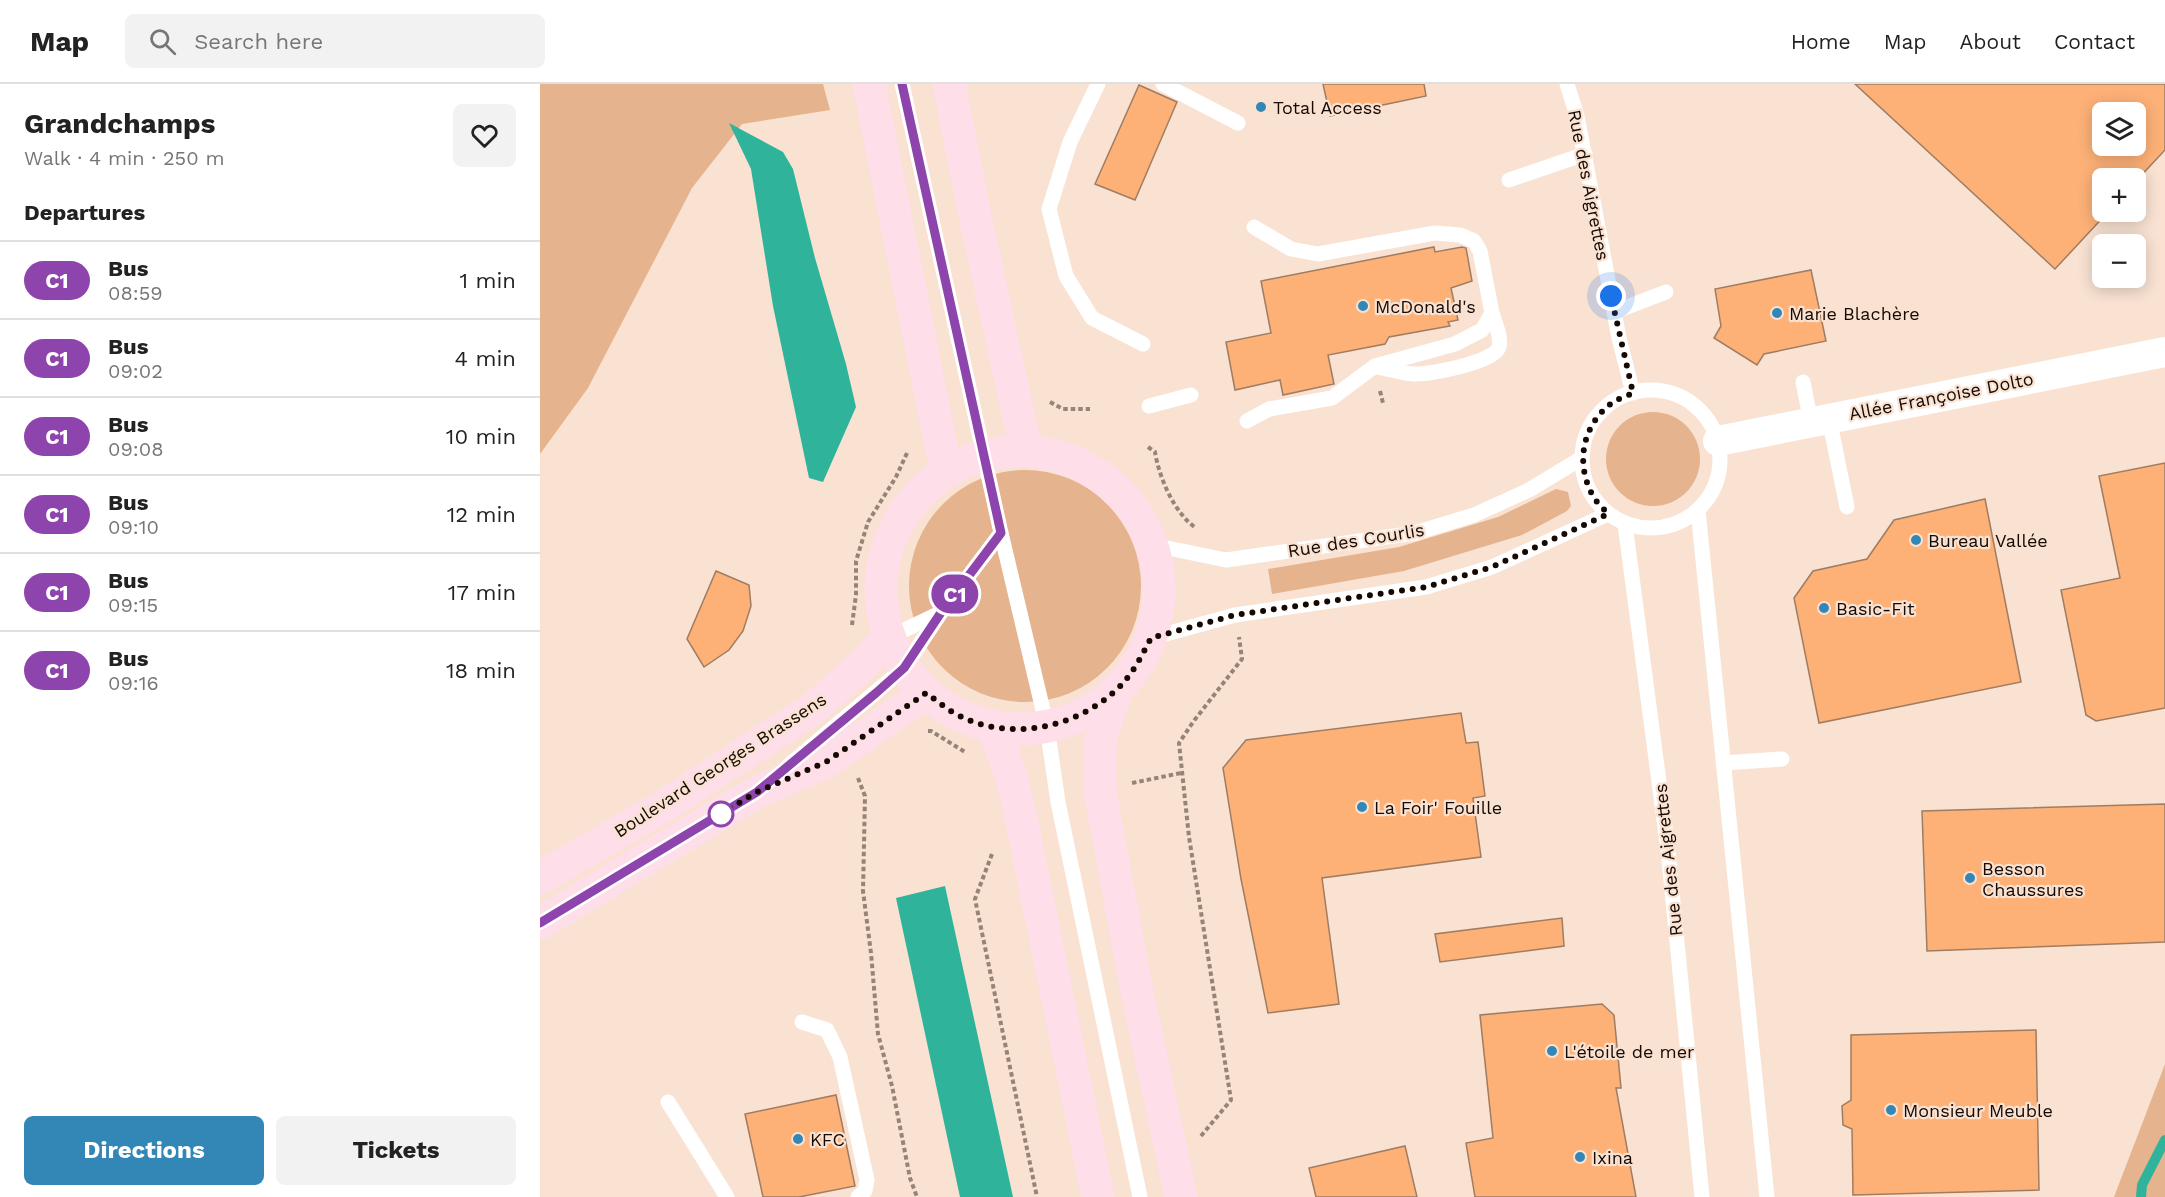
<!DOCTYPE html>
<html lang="en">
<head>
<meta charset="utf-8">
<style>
	:root { --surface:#fff; --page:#f2f2f2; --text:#222; --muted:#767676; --line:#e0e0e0; --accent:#3287b6 }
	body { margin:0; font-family:"Work Sans",sans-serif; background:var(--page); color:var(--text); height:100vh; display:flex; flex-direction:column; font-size:22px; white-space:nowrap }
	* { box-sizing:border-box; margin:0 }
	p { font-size:20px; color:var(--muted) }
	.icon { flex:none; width:33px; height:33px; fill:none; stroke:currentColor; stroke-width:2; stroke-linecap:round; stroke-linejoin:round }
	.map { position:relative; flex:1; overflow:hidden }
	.side { display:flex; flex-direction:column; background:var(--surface); width:540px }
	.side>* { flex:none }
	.badge { padding:0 12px; border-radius:20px; font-size:21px; line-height:39px }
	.fabs { position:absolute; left:1552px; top:18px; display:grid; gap:12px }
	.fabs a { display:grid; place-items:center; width:54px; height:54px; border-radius:9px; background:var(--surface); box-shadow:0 3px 15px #0003; font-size:30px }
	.you { position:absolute; width:30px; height:30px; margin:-15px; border:4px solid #fff; border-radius:50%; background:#1a73e8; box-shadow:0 0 0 9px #1a73e833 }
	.map>.badge { position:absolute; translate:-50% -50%; box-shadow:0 0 0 3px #fff }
	h2 { padding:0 24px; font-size:22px; line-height:54px }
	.round { display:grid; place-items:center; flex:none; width:63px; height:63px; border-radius:9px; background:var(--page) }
	.head { display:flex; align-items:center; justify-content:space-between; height:102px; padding:0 24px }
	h1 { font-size:28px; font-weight:700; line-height:45px }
	.action { display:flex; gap:12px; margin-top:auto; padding:12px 24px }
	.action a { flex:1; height:69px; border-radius:9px; background:var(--accent); color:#fff; font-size:24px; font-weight:700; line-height:69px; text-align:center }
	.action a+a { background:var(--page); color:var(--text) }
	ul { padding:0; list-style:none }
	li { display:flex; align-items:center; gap:18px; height:78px; padding:0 24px; border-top:2px solid var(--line) }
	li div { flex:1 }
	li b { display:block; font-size:22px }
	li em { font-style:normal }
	li .badge { min-width:66px; font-weight:700; text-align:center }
	header { display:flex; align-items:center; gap:36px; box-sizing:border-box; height:84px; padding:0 30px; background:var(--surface); border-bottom:2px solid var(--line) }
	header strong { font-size:28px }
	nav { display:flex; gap:33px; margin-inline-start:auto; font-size:21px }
	.search { width:420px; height:54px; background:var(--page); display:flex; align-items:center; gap:15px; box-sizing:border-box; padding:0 21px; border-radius:9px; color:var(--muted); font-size:22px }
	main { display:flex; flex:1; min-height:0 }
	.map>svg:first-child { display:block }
	.green { fill:#e5b38e }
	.water { fill:#30b39b }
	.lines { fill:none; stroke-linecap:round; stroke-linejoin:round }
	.stream { stroke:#30b39b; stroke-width:10 }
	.building { fill:#fdb177; stroke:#9f7c62; stroke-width:1.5; fill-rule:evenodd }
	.path { stroke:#968477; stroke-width:4; stroke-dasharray:4.5 3; stroke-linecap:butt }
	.lane { stroke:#fff; stroke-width:15 }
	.street { stroke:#fff; stroke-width:30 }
	.secondary { stroke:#fddee9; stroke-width:33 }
	.line-casing { stroke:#fff; stroke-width:14 }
	.line { stroke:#8e44ad; stroke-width:9 }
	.walk { stroke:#160902; stroke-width:6; stroke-dasharray:0 10.8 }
	.poi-dot { fill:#3287b6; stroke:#f9e2d2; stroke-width:2 }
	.stop-dot { fill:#fff; stroke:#8e44ad; stroke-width:3 }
	.labels { text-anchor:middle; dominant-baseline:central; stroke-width:4.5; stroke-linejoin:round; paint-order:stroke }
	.poi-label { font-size:18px; fill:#160902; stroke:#f9e2d2; text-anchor:start }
	.street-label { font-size:18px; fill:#160902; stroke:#f9e2d2 }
</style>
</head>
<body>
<header>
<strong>Map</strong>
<div class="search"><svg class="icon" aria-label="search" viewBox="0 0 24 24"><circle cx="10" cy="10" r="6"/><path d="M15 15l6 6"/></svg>Search here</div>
<nav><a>Home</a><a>Map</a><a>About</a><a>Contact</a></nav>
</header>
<main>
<section class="side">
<div class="head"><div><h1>Grandchamps</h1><p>Walk · 4 min · 250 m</p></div><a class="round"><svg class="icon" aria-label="heart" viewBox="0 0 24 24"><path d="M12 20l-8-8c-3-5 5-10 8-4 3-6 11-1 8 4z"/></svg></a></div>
<h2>Departures</h2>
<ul>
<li><span class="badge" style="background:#8e44ad;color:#fff">C1</span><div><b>Bus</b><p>08:59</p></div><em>1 min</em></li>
<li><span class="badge" style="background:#8e44ad;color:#fff">C1</span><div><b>Bus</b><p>09:02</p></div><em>4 min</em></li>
<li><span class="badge" style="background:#8e44ad;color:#fff">C1</span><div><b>Bus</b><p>09:08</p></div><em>10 min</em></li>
<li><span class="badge" style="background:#8e44ad;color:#fff">C1</span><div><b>Bus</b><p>09:10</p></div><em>12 min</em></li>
<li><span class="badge" style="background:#8e44ad;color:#fff">C1</span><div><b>Bus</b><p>09:15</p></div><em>17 min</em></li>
<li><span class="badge" style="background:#8e44ad;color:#fff">C1</span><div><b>Bus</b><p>09:16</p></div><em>18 min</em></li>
</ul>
<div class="action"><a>Directions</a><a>Tickets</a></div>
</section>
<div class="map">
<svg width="1625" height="1113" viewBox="0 0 1625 1113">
	<rect width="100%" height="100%" fill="#f9e2d2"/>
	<g class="green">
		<path d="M0,0h283l7,26 -88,14 -50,64 -104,200 -48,66z"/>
		<circle cx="1113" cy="375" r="47"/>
		<circle cx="485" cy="502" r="116"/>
		<path d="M1016,405l12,3 3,14 -4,5 -45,24 -118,36 -132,23 -4,-25 131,-22 99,-30z"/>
		<path d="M1625,980v133h-51z"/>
	</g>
	<g class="water">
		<path d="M189,39l54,29 10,17 22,89 31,106 10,43 -33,75 -14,-4 -36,-172 -22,-137z"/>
		<path d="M405,802l68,311h-53l-64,-299z"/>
	</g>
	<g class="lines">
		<path class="stream" d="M1601,1113l1,-12 23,-45"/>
	</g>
	<g class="building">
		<path d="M783,0h101l2,12 -96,20z"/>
		<path d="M1315,0h310v66l-29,31v-3h-33v34h5l-53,57zM1563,28h33v34h-33z"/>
		<path d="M599,1l38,17 -42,98 -40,-16z"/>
		<path d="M894,163l1,5 27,-5 4,1 6,33 -21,7 7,32 -10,2 2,4 -61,11 -4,7 -57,11 6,29 -51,11 -3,-15 -45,10 -9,-48 45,-9 -10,-52z"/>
		<path d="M1271,186l15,71 -62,13 -7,11 -43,-27 7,-12 -6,-37z"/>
		<path d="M1625,379v245l-69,13 -10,-6 -25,-125 59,-12 -21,-102z"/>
		<path d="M1445,415l36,183 -202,41 -25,-125 19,-27 54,-12 27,-39z"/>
		<path d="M176,487l33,14 2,21 -8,25 -14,19 -25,17 -17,-28z"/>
		<path d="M921,629l5,30 12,-1 7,54 -12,2 8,59 -159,21 17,126 -71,9 -27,-134 -18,-111 23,-28z"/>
		<path d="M1625,720v138l-238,9 -5,-140z"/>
		<path d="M1022,834l2,28 -124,16 -5,-28z"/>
		<path d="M1062,920l12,11 7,73h-5l20,109h-161l-9,-54 27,-5 -13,-123z"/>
		<path d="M1496,946l3,160 -186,5 -1,-66 -9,-4 -1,-19 9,-6v-65z"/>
		<path d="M296,1011l19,91 -56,11h-36l-18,-83z"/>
		<path d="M865,1062l12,51h-101l-7,-29z"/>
	</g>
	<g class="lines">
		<g class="path">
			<path d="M840,307l3,12"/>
			<path d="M510,318l13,7h27"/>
			<path d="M608,363l7,5c4,25 19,61 41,76"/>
			<path d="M312,541l4,-30v-34l12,-39 28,-45 11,-24"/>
			<path d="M388,647h3l34,21"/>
			<path d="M318,694l7,18 -2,95 8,62 7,81 14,52 18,92 7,19"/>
			<path d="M592,699l49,-10"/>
			<path d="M452,770l-17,45 62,298"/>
			<path d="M661,1052l30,-36 -42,-263 -10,-94 14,-21 49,-63 -3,-22"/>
		</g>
		<g class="lane">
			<path d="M362,0l99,449 46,194 11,75 82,395"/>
			<path d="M558,0l-28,58 -21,67 17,67 26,42 51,26"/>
			<path d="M623,0l75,39"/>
			<path d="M1027,0l10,32 42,222 14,55"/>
			<path d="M969,96l76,-26"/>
			<path d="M1074,228l52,-20"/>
			<path d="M838,283c12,2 25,7 37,7 16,0 75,-11 83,-25 5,-9 -3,-26 -6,-36"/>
			<path d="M1263,298l8,40"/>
			<circle cx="1111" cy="375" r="69"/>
			<path d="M609,322l42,-11"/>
			<path d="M1289,334l18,89"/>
			<path d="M707,337l22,-12 63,-11 43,-32 80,-22 27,-14 10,-17 -12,-62 -6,-10 -14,-6 -25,-2 -117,21 -27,-5 -37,-22"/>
			<path d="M1158,426l69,687"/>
			<path d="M1085,440l43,326 34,347"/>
			<path d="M613,461l73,15 189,-27 59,-18 55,-25 53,-32"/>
			<path d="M348,554l52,-25"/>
			<path d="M611,554l84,-23 191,-28 66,-20 116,-53"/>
			<path d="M1183,679l59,-4"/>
			<path d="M248,682l116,-98 38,-57 59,-78"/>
			<path d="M262,938l25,8 13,27 27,123 -2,11 -7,6"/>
			<path d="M128,1018l59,95"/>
		</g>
		<path class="street" d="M1178,357l447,-89"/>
		<g class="secondary">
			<path d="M329,0l77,387"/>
			<path d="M409,0l26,132 51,234"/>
			<circle cx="480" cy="506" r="139"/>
			<path d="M576,607l-16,49v51l35,191 46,215"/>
			<path d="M453,643l18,48 9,38 78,384"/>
			<path d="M0,794l124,-72 147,-96 48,-42 29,-30"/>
			<path d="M0,839l217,-131 69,-30 100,-69"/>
		</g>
	</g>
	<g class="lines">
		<g class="line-casing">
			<path id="line" d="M0,839l217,-131 119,-99 28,-25 38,-57 59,-78 -99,-449"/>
		</g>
		<use href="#line" class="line"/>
		<path class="walk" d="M181,730l36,-22 69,-30 100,-69c10,7 19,15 30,21 51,28 118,15 159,-23 17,-15 26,-34 36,-53l84,-23 191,-28 66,-20 116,-53c-5,-6 -12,-12 -15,-18 -18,-32 -11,-71 19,-93 6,-4 14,-7 21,-10l-22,-97"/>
	</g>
	<g class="poi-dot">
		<circle cx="721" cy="23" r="6"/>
		<circle cx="823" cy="222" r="6"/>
		<circle cx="1237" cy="229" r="6"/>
		<circle cx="1376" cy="456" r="6"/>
		<circle cx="1284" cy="524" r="6"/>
		<circle cx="822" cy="723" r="6"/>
		<circle cx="1430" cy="794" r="6"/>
		<circle cx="1012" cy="967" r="6"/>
		<circle cx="1351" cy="1026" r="6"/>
		<circle cx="258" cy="1055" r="6"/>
		<circle cx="1040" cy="1073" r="6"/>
	</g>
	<circle class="stop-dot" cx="181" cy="730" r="12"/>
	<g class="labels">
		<g class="poi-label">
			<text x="733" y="23">Total Access</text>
			<text x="835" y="222">McDonald's</text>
			<text x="1249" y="229">Marie Blachère</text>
			<text x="1388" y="456">Bureau Vallée</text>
			<text x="1296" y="524">Basic-Fit</text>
			<text x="834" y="723">La Foir' Fouille</text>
			<text x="1442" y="784">Besson<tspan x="1442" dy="21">Chaussures</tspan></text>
			<text x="1024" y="967">L'étoile de mer</text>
			<text x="1363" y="1026">Monsieur Meuble</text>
			<text x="270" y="1055">KFC</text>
			<text x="1052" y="1073">Ixina</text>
		</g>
		<g class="street-label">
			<text transform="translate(1049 101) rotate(79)">Rue des Aigrettes</text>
			<text transform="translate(1401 312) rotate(-11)">Allée Françoise Dolto</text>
			<text transform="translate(816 456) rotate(-9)">Rue des Courlis</text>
			<text transform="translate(180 681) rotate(-33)">Boulevard Georges Brassens</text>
			<text transform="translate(1128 776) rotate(-96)">Rue des Aigrettes</text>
		</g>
	</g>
</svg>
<div class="fabs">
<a><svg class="icon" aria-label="layers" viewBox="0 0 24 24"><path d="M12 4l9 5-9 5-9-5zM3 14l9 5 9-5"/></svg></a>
<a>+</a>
<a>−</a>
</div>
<div class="you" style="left:1071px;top:212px"></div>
<b class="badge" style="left:415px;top:510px;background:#8e44ad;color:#fff">C1</b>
</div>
</main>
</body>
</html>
